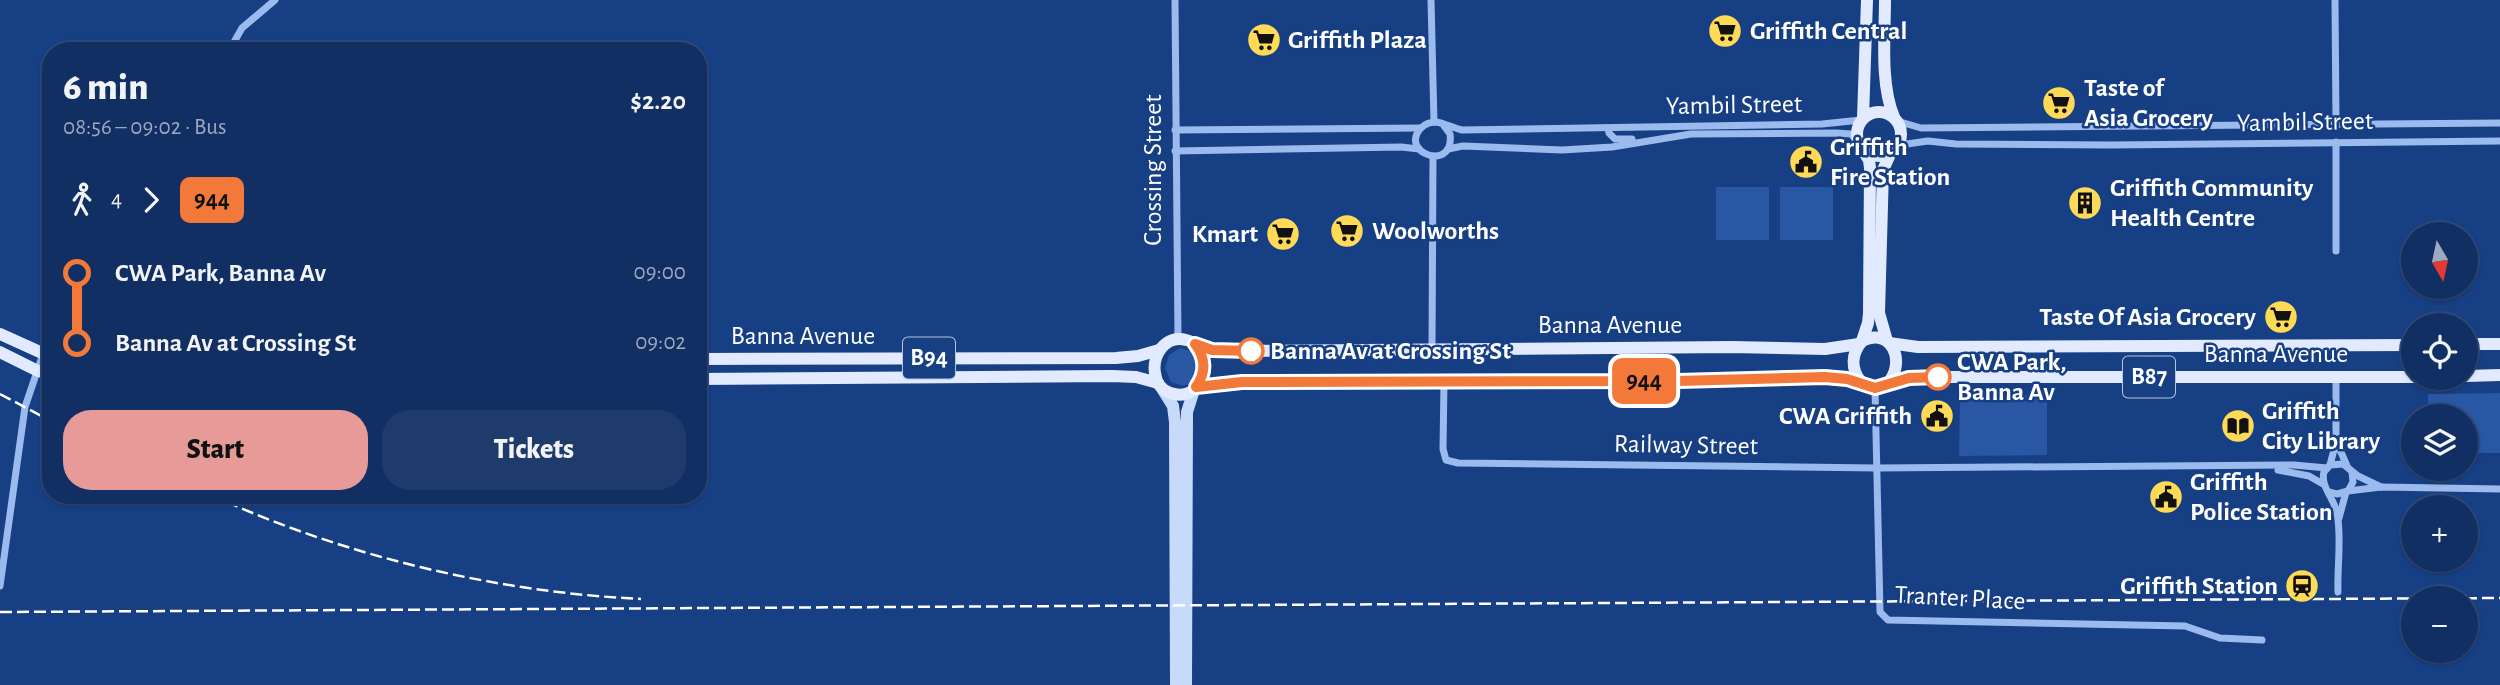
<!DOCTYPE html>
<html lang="en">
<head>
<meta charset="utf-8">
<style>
	:root { --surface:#112f63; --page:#1e3b6c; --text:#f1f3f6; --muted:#9ca9be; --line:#304a78; --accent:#e69b98 }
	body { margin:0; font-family:"Alegreya Sans",sans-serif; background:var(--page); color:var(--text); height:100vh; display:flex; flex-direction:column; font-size:26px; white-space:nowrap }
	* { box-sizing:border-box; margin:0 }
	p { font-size:23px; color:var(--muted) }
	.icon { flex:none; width:38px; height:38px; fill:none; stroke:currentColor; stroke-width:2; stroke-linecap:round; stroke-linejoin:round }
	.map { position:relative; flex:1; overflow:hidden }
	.panel { position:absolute; left:42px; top:42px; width:665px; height:462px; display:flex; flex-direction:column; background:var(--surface); border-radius:28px; box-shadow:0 2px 5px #0004,0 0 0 2px var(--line) }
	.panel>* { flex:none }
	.badge { padding:0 14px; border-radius:10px; font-size:24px; line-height:46px }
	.needle { width:46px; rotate:171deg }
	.controls { position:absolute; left:2401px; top:222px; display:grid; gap:14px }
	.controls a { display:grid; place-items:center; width:77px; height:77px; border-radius:50%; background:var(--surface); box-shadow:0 2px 5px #0004,0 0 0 2px var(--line); font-size:35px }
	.map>.badge { position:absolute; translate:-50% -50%; box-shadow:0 0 0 4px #fff }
	.legs { display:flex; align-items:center; gap:10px; height:77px; padding:0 21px; font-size:23px }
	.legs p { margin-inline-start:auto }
	.headline { display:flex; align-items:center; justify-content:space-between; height:119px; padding:0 21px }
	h1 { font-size:38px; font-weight:800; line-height:52px }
	.cta { display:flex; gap:14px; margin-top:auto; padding:14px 21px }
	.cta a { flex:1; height:80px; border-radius:28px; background:var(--accent); color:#111; font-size:28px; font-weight:800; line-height:80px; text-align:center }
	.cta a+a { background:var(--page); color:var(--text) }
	ul { padding:0 21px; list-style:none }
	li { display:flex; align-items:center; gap:24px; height:70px; font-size:26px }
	li i { display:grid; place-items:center; width:10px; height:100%; margin:0 9px; background:currentColor }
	li i::after { content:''; width:18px; height:18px; margin:-9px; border:5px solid; border-radius:50%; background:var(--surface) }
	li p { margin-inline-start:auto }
	li:first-child i { background:linear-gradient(#0000 50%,currentColor 0) }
	li:last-child i { background:linear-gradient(currentColor 50%,#0000 0) }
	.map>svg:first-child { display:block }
	.green { fill:#2957a3 }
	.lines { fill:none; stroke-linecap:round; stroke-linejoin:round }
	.street { stroke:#9bbaed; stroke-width:7 }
	.secondary { stroke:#c8daf9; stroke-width:12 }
	.primary { stroke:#e1eaff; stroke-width:12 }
	.rail { stroke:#fff; stroke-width:2.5; stroke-dasharray:12 5; stroke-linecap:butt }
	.line-1-casing { stroke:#fff; stroke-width:16 }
	.line-1 { stroke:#f3793a; stroke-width:10 }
	.stop-1-dot { fill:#fff; stroke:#f3793a; stroke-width:3.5 }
	.labels { text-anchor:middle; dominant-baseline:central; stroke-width:5; stroke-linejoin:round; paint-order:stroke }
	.shield { fill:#173f84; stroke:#b9c5da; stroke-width:2 }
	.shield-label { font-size:24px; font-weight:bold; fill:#fff }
	.poi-label { font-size:26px; font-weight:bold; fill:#fff; stroke:#173f84; text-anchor:start }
	.street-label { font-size:26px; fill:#fff; stroke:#173f84 }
	.stop-label { font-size:26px; font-weight:bold; fill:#fff; stroke:#173f84; text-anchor:start }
</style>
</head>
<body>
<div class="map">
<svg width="2500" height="685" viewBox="0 0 2500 685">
	<rect width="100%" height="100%" fill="#173f84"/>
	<g class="green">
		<rect x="1716" y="187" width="53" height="53"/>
		<rect x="1780" y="187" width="53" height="53"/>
		<path d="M1180,348l13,4c8,14 5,29 -10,34l-12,-4 -6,-14 4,-13z"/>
		<path d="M2500,393v60h-34v-37h-38v-22z"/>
		<path d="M2047,395v60l-88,1 1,-60z"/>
	</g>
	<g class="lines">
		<g class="street">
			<path d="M1175,0l3,339"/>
			<path d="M1431,0l3,122"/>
			<path d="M2335,0l1,124"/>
			<path d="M229,51l13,-23 33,-28"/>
			<path d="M1897,121l24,7 579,-5"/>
			<path d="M1444,126l6,8c5,39 -52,19 -29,-6 4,-4 9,-6 15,-6 8,1 17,6 26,8l360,-6 39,-4"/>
			<path d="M1608,129l1,4 6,6h17"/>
			<path d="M1175,130l245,-2"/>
			<path d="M1448,149l15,-3 99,4 50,-3 79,-13 145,-1 15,1 7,8"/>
			<path d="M1894,150l13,-6 21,-3 28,3 155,1 389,-4"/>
			<path d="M1175,151l226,-4 18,2"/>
			<path d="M2336,251v-109"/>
			<path d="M1432,349l1,-193"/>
			<path d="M1444,382l-1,67 3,11 12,3 419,5 417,-3 33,3"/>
			<path d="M1875,388l5,224 8,8 297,6 35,12 42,2"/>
			<path d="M2337,443l10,23"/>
			<path d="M2330,465l6,-23v-64"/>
			<path d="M2278,470l31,6 14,8"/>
			<path d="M2348,491l33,-4 119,2"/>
			<path d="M2330,492l7,2 11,-3 5,-9 -1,-10"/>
			<path d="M2339,518l7,-26"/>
			<path d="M0,586l25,-179 18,-53"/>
			<path d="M2338,592c-1,-26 4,-54 -1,-79 -3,-15 -17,-27 -13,-41l6,-7 13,-1 15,12 23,11"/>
		</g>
		<g class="secondary">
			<path d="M1163,390l10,16 2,16 1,263"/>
			<path d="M1186,685l1,-273 7,-22"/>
		</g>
		<g class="primary">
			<path d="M1885,0c0,35 -5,84 9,117"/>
			<circle cx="1879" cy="134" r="22"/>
			<path d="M1863,118l4,-118"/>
			<path d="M1860,146l9,14 1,8 -1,145 -1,10 -6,18"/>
			<path d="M0,334l51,23"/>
			<path d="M1887,341l-8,-28 4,-143 8,-18"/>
			<path d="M1889,343l29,4 495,-2"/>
			<path d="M1195,344c9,12 12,28 4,40 -7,10 -18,13 -29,9 -9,-3 -14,-11 -15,-20 -3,-18 11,-39 31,-33 9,2 16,8 25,10 7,1 14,1 21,1l500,-4 93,2 34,-5"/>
			<path d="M2466,344h34"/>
			<path d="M0,352l38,19 13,3"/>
			<path d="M698,359l418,-1 22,-2 21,-6"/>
			<path d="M2466,376l34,-1"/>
			<path d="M698,379l414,-3 24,1 22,6"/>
			<path d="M1861,382c-10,-13 -10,-28 1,-41 30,-15 45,22 25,43"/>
			<path d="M1196,387l46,-5 490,-2 93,-3 22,2 28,9 24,-8 20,-3h494"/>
		</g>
		<g class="rail">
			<path d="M0,394l51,27"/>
			<path d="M211,495c133,61 284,97 430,104"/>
			<path d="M0,612l2500,-14"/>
		</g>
	</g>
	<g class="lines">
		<g class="line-1-casing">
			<path id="line-1" d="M1251,351l-39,-1 -17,-6c11,14 11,29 1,43l46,-5 436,-1 147,-4 22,2 28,9 34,-10 29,-1"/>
		</g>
		<use href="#line-1" class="line-1"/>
	</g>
	<defs>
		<g id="supermarket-disc" transform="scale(1.75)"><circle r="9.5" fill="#ffda57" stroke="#173f84"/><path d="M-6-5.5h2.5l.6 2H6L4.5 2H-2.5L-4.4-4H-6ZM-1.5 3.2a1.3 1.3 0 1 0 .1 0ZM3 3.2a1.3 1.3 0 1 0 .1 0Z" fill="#111"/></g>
		<g id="civic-disc" transform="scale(1.75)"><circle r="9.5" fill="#ffda57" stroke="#173f84"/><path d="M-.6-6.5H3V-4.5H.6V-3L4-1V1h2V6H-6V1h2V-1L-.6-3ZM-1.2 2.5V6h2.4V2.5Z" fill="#111"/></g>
		<g id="building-disc" transform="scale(1.75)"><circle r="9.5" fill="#ffda57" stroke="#173f84"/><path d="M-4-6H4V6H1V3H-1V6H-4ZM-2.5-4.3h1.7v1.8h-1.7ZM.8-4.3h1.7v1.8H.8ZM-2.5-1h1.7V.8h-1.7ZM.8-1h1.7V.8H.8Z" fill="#111"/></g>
		<g id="library-disc" transform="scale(1.75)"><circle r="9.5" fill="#ffda57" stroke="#173f84"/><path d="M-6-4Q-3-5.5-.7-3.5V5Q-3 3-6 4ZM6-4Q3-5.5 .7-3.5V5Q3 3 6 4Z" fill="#111"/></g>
		<g id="station-disc" transform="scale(1.75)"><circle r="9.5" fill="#ffda57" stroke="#173f84"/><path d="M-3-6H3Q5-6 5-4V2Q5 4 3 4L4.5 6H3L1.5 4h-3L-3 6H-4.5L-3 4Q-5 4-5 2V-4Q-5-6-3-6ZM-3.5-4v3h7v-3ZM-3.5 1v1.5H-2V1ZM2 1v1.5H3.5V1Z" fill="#111"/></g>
	</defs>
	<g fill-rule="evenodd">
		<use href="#supermarket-disc" x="1725" y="31"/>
		<use href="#supermarket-disc" x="1264" y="40"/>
		<use href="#supermarket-disc" x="2059" y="103"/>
		<use href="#civic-disc" x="1806" y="162"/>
		<use href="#building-disc" x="2085" y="203"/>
		<use href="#supermarket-disc" x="1347" y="231"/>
		<use href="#supermarket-disc" x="1283" y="234"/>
		<use href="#supermarket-disc" x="2281" y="317"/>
		<use href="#civic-disc" x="1937" y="416"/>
		<use href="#library-disc" x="2238" y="426"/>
		<use href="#civic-disc" x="2166" y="497"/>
		<use href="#station-disc" x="2302" y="586"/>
	</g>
	<g class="stop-1-dot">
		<circle cx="1251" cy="351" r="12"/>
		<circle cx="1938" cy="377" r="12"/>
	</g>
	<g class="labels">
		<g class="shield">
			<rect x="903" y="337.5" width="52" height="41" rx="5"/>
			<rect x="2123" y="356.5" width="52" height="41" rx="5"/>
		</g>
		<g class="shield-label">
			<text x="929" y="358">B94</text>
			<text x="2149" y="377">B87</text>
		</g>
		<g class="poi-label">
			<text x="1750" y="31">Griffith Central</text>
			<text x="1288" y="40">Griffith Plaza</text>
			<text x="2084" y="88">Taste of<tspan x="2084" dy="30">Asia Grocery</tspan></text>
			<text x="1830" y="147">Griffith<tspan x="1830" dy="30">Fire Station</tspan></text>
			<text x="2110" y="188">Griffith Community<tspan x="2110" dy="30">Health Centre</tspan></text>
			<text x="1372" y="231">Woolworths</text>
			<text x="1258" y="234" text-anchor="end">Kmart</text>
			<text x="2256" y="317" text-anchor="end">Taste Of Asia Grocery</text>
			<text x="2262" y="411">Griffith<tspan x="2262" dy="30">City Library</tspan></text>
			<text x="1912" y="416" text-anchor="end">CWA Griffith</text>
			<text x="2190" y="482">Griffith<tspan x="2190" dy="30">Police Station</tspan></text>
			<text x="2278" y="586" text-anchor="end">Griffith Station</text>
		</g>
		<g class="street-label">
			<text transform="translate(1734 105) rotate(-1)">Yambil Street</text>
			<text transform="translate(2305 122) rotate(-1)">Yambil Street</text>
			<text transform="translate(1153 170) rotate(-90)">Crossing Street</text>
			<text x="1610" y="325">Banna Avenue</text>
			<text x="803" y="336">Banna Avenue</text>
			<text x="2276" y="354">Banna Avenue</text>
			<text transform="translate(1686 445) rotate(1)">Railway Street</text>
			<text transform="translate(1960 598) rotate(3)">Tranter Place</text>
		</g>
		<g class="stop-label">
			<text x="1270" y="351">Banna Av at Crossing St</text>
			<text x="1957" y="362">CWA Park,<tspan x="1957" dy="30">Banna Av</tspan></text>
		</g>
	</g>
</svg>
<div class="controls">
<a><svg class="needle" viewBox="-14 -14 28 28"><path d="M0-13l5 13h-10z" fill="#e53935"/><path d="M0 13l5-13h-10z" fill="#9ca9be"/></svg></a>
<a><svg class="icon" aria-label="locate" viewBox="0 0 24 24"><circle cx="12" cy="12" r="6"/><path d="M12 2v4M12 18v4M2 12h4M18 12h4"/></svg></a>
<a><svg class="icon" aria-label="layers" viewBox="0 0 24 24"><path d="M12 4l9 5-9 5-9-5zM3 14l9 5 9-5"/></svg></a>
<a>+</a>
<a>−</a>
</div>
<b class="badge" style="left:1644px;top:381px;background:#f3793a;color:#111">944</b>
<section class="panel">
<div class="headline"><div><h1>6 min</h1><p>08:56 – 09:02 · Bus</p></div><b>$2.20</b></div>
<div class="legs"><svg class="icon" aria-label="walk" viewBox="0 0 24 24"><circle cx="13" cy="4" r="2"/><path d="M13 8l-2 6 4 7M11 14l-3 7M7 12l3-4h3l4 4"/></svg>4<svg class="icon" aria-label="forward" viewBox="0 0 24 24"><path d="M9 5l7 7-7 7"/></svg><b class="badge" style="background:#f3793a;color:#111">944</b></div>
<ul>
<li><i style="color:#f3793a"></i><b>CWA Park, Banna Av</b><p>09:00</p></li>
<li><i style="color:#f3793a"></i><b>Banna Av at Crossing St</b><p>09:02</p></li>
</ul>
<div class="cta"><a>Start</a><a>Tickets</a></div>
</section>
</div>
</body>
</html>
